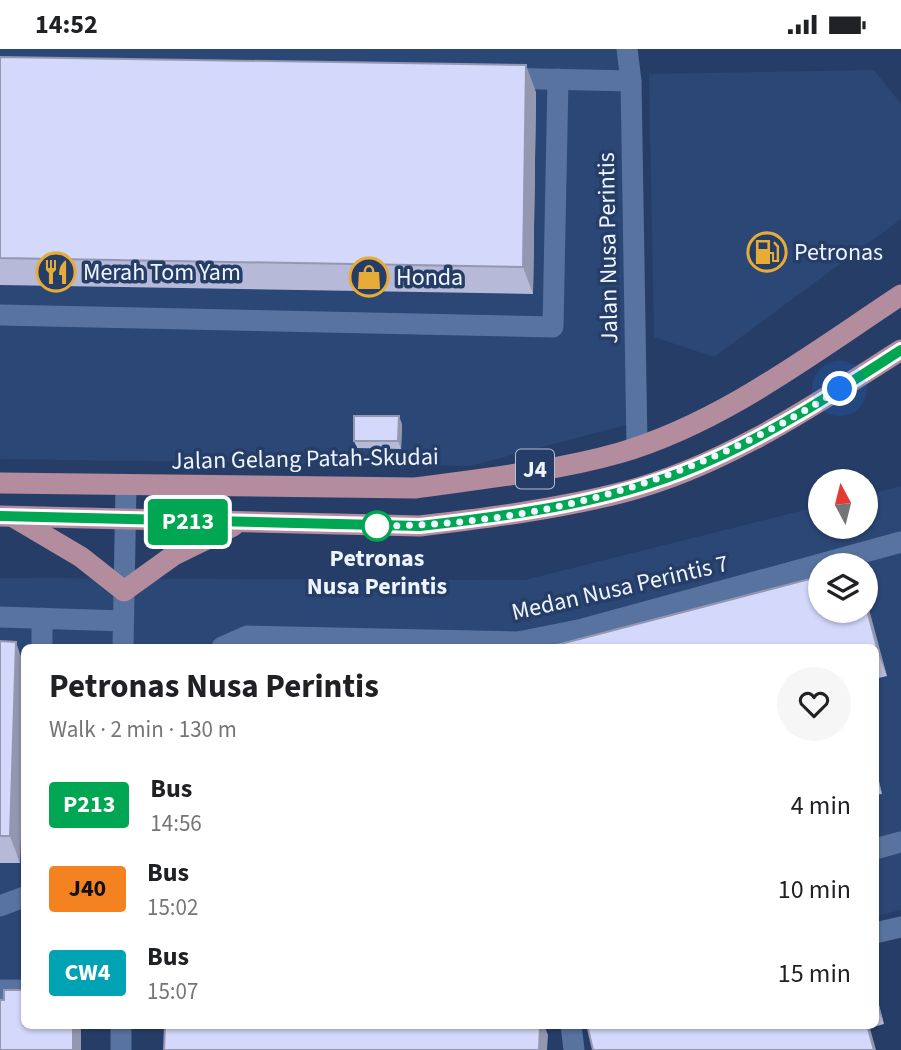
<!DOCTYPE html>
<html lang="en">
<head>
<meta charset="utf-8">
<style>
	:root { --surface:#fff; --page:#f6f6f6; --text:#202124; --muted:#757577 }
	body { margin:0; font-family:"Source Sans 3",sans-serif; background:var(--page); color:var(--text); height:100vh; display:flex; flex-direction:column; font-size:26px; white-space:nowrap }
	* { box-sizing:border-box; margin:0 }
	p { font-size:23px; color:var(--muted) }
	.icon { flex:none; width:38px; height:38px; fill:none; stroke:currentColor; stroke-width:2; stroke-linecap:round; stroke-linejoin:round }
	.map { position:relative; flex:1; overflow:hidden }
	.details { position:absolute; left:21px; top:595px; width:858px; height:385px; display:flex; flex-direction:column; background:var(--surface); border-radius:10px; box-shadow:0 2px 5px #0004 }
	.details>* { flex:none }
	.badge { padding:0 14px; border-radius:5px; font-size:24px; line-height:46px }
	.needle { width:46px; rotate:353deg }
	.tools { position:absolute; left:808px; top:420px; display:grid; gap:14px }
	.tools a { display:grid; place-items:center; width:70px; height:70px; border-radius:50%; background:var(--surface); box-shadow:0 2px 5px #0004; font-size:35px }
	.you { position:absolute; width:35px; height:35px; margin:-18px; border:5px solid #fff; border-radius:50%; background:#1a73e8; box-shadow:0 0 0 10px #1a73e833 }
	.map>.badge { position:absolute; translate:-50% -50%; box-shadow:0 0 0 4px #fff }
	.round { display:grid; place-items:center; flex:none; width:74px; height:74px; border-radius:37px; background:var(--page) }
	.summary { display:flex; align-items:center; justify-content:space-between; height:119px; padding:0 28px }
	h1 { font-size:33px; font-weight:700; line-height:52px }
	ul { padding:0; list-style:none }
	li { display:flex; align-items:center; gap:21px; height:84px; padding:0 28px }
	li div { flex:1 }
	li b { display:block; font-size:26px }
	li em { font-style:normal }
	li .badge { min-width:77px; font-weight:700; text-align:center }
	.status { display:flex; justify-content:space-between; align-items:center; height:49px; padding:0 35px; background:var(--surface); direction:ltr }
	.status svg { height:19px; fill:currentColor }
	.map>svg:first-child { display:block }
	.built { fill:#2b4776; fill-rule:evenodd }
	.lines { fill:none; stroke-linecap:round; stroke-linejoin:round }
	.minor { stroke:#5873a0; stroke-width:21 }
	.major { stroke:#b38c9e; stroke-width:21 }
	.wall { fill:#b6bad8 }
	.shaded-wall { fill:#9497b0 }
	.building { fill:#d4d8fb; stroke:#9497b0; stroke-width:2 }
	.line-casing { stroke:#fff; stroke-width:16 }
	.line { stroke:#00a651; stroke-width:10 }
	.walk { stroke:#eef5ff; stroke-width:7; stroke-dasharray:0 12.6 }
	.stop-dot { fill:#fff; stroke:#00a651; stroke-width:3.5 }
	.labels { text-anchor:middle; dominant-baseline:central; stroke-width:7; stroke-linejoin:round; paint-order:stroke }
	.shield { fill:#263e67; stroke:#b2bed1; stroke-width:2 }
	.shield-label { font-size:23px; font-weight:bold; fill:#eef5ff }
	.street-label { font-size:24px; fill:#eef5ff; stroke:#263e67 }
	.poi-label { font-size:24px; fill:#eef5ff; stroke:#263e67; text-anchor:start }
	.stop-label { font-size:24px; font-weight:bold; fill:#eef5ff; stroke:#263e67 }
</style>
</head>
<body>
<div class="status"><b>14:52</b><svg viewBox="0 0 49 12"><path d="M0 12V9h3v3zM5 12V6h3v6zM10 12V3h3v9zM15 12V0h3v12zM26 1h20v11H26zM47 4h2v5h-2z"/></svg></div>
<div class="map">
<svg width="901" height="1001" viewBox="0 0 901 1001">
	<rect width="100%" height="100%" fill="#263e67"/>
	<g class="built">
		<path d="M0,0h627l10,373 -167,44 -470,-7z"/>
		<path d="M874,21l27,34v115l-187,138 -60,-20 -5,-263z"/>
		<path d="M901,437v424l-26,6v-269h-851v333l-24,-1v-401l525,2 296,-74v21h45v-32zM821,516h45v46h-45z"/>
	</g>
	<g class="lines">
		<g class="minor">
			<path d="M627,0l4,32 6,365"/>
			<path d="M502,29l129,3"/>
			<path d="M0,266l553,12 5,-248"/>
			<path d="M0,568l123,4"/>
			<path d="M42,598v-29"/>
			<path d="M123,598l3,-160"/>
			<path d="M222,598l25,-11 271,6 65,-13 318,-87"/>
			<path d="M875,800l26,-7"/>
			<path d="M0,857l24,-9"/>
			<path d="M875,884l26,-6"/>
			<path d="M0,941h24"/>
			<path d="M571,976l3,25"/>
			<path d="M121,1001v-25"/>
		</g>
		<g class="major">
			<path d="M0,434l415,5c65,-9 141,-17 204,-35 103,-30 194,-100 282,-158"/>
			<path d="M0,467l420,10c67,-8 138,-17 204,-34 101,-26 190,-87 277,-142"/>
			<path d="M15,469l66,39 43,34 50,-36 59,-29"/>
		</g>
	</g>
	<g class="wall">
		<path d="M0,8l536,35 -3,202 -533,-9z"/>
		<path d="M402,375l-1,25 -44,-1 -3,-7z"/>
		<path d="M866,562l21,65 -12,3v-32z"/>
		<path d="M0,592l24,25v44l-4,153h-20z"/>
		<path d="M875,716l7,29 -7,1z"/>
		<path d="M875,941l9,34 -14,4 -283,-3h288z"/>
	</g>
	<g class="shaded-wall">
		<path d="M526,16l10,27 -3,202 -10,-27z"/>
		<path d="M399,367l3,8 -1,25 -3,-8z"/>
		<path d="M866,549l21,78 -8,-21 -13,-49z"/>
		<path d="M16,593l8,24v44l-4,153 -10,-27z"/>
		<path d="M875,716l7,29 -7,-20z"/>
		<path d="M875,941l9,34 -8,-20z"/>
		<rect x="73" y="976" width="8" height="25"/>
		<path d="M540,976h4l4,10 -1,15h-8z"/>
		<path d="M867,976h2l7,25h-2z"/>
	</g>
	<g class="building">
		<path d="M0,8l526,8 -3,202 -523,-9z"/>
		<path d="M354,367h45l-1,25h-44z"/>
		<path d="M821,527v35h45v-5l13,49 -4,1v-9h-326z"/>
		<path d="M0,592l16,1 -6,194h-10z"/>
		<path d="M231,596l71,2h-71z"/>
		<path d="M4,941h20v35h49v25h-73v-50h4z"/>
		<path d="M165,976h375l-1,25h-375z"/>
		<path d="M587,976h280l7,25h-281z"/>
	</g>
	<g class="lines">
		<g class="line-casing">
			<path id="line" d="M0,467l420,10c98,-11 203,-25 293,-67 67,-30 127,-70 188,-109"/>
		</g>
		<use href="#line" class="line"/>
		<path class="walk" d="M377,477h-9c170,1 329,-45 472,-137"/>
	</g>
	<defs>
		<g id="fuel-ring" transform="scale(2.0125)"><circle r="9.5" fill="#263e67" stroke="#e7ac37" stroke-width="1.5"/><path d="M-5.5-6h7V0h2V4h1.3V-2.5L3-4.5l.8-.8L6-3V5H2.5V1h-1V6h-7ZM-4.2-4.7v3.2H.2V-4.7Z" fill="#e7ac37"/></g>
		<g id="restaurant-ring" transform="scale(2.0125)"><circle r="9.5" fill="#263e67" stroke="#e7ac37" stroke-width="1.5"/><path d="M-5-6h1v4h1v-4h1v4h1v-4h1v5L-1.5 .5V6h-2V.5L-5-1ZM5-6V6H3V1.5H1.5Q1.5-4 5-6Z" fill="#e7ac37"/></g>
		<g id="shop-ring" transform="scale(2.0125)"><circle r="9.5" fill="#263e67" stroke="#e7ac37" stroke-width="1.5"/><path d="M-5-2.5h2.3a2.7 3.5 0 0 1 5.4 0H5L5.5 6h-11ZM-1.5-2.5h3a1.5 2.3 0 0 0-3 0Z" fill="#e7ac37"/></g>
	</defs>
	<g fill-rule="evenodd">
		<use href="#fuel-ring" x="767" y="203"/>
		<use href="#restaurant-ring" x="56" y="223"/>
		<use href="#shop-ring" x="369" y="228"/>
	</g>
	<circle class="stop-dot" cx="377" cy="477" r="14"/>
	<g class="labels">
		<rect class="shield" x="516" y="400.5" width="38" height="39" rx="5"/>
		<g class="shield-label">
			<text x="535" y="420">J4</text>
		</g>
		<g class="street-label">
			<text transform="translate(608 199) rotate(-91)">Jalan Nusa Perintis</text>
			<text transform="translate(305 410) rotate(-1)">Jalan Gelang Patah-Skudai</text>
			<text transform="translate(620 539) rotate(-13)">Medan Nusa Perintis 7</text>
		</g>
		<g class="poi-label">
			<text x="794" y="203">Petronas</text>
			<text x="83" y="223">Merah Tom Yam</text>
			<text x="396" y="228">Honda</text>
		</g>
		<g class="stop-label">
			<text x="377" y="509">Petronas<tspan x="377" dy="28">Nusa Perintis</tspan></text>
		</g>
	</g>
</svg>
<div class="tools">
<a><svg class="needle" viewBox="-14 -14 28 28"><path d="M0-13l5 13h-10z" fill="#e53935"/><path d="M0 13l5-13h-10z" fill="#757577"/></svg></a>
<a><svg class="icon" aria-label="layers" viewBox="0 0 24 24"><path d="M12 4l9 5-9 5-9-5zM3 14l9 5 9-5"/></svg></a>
</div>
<div class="you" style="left:840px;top:340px"></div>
<b class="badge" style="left:188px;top:473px;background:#00a651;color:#fff">P213</b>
<section class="details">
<div class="summary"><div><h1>Petronas Nusa Perintis</h1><p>Walk · 2 min · 130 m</p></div><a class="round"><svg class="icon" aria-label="heart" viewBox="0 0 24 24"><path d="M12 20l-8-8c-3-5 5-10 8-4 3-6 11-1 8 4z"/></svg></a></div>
<ul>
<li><span class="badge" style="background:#00a651;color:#fff">P213</span><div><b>Bus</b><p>14:56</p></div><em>4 min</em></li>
<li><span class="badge" style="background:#f58220;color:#111">J40</span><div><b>Bus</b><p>15:02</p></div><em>10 min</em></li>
<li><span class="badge" style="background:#00a3b4;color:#fff">CW4</span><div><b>Bus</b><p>15:07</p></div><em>15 min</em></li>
</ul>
</section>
</div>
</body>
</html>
